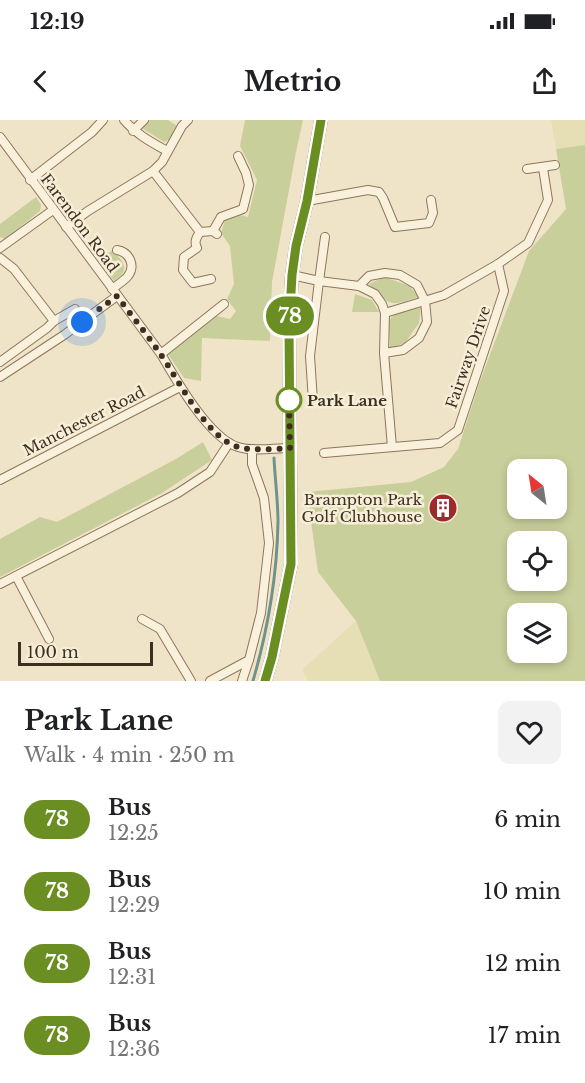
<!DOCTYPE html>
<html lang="en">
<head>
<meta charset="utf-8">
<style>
	:root { --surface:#fff; --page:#f2f2f2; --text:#202124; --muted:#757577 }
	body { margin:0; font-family:"Libre Baskerville",serif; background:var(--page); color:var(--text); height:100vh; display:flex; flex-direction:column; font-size:22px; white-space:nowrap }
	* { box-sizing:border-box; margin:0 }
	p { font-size:20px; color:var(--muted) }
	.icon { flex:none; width:33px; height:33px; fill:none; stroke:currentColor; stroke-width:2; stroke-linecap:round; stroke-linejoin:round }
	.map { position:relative; height:561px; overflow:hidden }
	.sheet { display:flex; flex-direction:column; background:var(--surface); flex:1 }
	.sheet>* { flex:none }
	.badge { padding:0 12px; border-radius:20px; font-size:21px; line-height:39px }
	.needle { width:39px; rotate:330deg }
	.fabs { position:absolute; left:507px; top:339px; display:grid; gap:12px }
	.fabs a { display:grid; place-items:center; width:60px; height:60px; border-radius:12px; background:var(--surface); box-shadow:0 3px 9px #0003; font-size:30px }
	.scale { position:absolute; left:18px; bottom:15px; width:135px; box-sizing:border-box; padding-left:6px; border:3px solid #3d2e20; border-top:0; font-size:16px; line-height:21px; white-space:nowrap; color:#3d2e20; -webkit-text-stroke:4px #f7eed8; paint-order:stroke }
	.you { position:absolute; width:30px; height:30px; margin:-15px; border:4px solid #fff; border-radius:50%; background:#1a73e8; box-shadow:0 0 0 9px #1a73e833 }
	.map>.badge { position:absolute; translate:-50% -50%; box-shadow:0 0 0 3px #fff }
	.round { display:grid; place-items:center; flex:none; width:63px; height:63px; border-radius:12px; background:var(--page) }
	.overview { display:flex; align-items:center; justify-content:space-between; height:102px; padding:0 24px }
	h1 { font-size:28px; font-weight:700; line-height:45px }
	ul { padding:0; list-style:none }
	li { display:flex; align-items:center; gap:18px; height:72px; padding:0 24px }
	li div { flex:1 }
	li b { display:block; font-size:22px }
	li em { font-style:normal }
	li .badge { min-width:66px; font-weight:700; text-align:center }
	.status { display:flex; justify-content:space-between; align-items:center; height:42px; padding:0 30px; background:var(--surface); direction:ltr }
	.status svg { height:16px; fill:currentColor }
	header { display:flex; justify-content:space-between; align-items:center; height:78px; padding:0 24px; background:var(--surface); font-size:27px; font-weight:700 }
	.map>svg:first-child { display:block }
	.farmland { fill:#e6deb5 }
	.green { fill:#c9cf9b; fill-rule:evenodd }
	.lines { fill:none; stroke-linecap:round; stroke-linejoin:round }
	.stream { stroke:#6f938a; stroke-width:3 }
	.street-casing { stroke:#8d765c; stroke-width:10 }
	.secondary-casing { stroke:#6f573f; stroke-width:14 }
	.street { stroke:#faf1dc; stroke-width:8 }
	.secondary { stroke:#faf1dc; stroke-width:12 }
	.line-casing { stroke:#fff; stroke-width:14 }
	.line { stroke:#6b8e23; stroke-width:9 }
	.walk { stroke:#3d2e20; stroke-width:6; stroke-dasharray:0 10.8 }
	.stop-dot { fill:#fff; stroke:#6b8e23; stroke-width:3 }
	.labels { text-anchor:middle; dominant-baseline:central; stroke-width:5; stroke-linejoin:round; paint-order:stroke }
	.street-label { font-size:15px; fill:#3d2e20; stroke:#f7eed8 }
	.stop-label { font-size:15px; font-weight:bold; fill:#3d2e20; stroke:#f7eed8; text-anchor:start }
	.poi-label { font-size:15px; fill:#3d2e20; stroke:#f7eed8; text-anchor:end }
</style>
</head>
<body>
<div class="status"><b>12:19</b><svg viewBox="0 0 49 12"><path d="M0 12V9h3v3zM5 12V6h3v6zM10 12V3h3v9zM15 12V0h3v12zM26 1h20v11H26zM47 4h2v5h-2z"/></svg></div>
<header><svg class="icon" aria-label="back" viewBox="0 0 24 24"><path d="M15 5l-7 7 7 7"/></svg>Metrio<svg class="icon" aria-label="share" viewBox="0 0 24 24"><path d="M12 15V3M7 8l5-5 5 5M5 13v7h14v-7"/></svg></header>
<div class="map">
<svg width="585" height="561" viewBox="0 0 585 561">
	<rect width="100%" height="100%" fill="#f0e4c8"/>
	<g class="farmland">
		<path d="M551,0h34v25l-29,4z"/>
		<path d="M356,501l24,60h-72l-6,-11z"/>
	</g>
	<g class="green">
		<path d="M148,0h20l9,6 -7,13 -6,3 -22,-14z"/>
		<path d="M245,0h58l-7,32 -24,130 -2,59 -68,-3 -1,43 -17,-3 -16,-24 49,-38 13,3 6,-8 -9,-12 7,-15 -4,-38 -9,-13 4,-13 15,-5 8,2 9,-37 -17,-34z"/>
		<path d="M585,25v536h-205l-24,-60 -38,-49 -11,-80 104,-10 33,-15 14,-18 21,-65 50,-133 37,-42 -10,-60zM518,350h38v38h-38zM518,422h38v38h-38zM518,494h38v38h-38z"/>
		<path d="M36,77l5,8 -1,6 -35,28 -5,-2v-13z"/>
		<path d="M113,130c10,12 19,19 1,31l-15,-22z"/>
		<path d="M384,157l26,9 8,11c-29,10 -28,9 -49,-13z"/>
		<path d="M355,174l17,6 7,12h-27z"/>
		<path d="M421,187l-2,16 -14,20 -15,6 -1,-29 5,-5z"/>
		<path d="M203,322l9,18 -50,33 -162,84v-38l40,-22 17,5 119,-63z"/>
	</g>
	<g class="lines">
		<path class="stream" d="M253,561c15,-52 24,-105 25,-159 0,-21 -3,-43 -4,-64"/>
		<g class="street-casing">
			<g id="street">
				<path d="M124,0c12,14 27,22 43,31"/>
				<path d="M133,11l11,-11"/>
				<path d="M0,17l161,217c15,26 48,84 77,93 16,5 35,1 52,1"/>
				<path d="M527,49l28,-4"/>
				<path d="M153,51l47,61"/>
				<path d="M30,60l62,-48 11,-12"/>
				<path d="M307,81l61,-11 11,2 4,6 12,29 34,-4 4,-10 -2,-13"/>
				<path d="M66,107l22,-16 65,-40 9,-9 20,-36 6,-6"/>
				<path d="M213,111l8,-14 22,-8 6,-24 -3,-12 -8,-17"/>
				<path d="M0,128l53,-38"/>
				<path d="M0,138l14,11 40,52"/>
				<path d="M292,155l27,6 40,5 16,8 7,10 3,9 -1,40 8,94"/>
				<path d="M211,159l-18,4 -10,-13 1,-13 13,-9c-3,-6 -1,-10 3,-16l13,-1 4,3"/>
				<path d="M359,166l10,-10 16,-3 15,2 17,10 8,16 2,21 -8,16 -16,12 -19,3"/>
				<path d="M112,169c5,-4 12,-8 16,-13 8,-11 1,-24 -11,-26"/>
				<path d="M385,193l59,-18 54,-31 30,-21 20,-43 -5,-32"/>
				<path d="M161,234l63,-50"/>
				<path d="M0,242l47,-34 7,-7 21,-12"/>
				<path d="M0,257l64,-42 53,-39"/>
				<path d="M313,281l-3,-45 9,-75 6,-44"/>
				<path d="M324,333l116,-10 18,-13 46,-139 -6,-27"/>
				<path d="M0,360l180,-93"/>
				<path d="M16,456l33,63"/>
				<path d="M0,464l178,-91 32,-21 19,-29"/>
				<path d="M142,499l18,10 31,52"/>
				<path d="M210,561l39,-21 12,-47 8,-70 -5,-45 -12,-34v-15"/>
				<path d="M242,561l7,-21"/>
			</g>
		</g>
		<g class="secondary-casing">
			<path id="secondary" d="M265,561l7,-24 19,-93 -2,-236 3,-53 4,-29 11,-45 14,-81"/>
		</g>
		<use href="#street" class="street"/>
		<use href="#secondary" class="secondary"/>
	</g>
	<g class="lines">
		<g class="line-casing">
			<path id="line" d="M265,561l7,-24 19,-93 -2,-236 3,-53 4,-29 11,-45 14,-81"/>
		</g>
		<use href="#line" class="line"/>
		<path class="walk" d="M82,202l35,-26c14,19 29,37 42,56 19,26 47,86 79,95 16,4 35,2 52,1l-1,-48"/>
	</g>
	<defs>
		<g id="building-disc" transform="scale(1.5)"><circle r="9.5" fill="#9e2a2b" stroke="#f7eed8"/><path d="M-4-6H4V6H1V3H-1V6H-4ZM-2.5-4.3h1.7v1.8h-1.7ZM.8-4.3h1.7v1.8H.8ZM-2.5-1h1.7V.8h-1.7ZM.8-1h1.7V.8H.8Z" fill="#fff"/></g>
	</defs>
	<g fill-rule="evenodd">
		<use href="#building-disc" x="443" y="388"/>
	</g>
	<circle class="stop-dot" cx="289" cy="280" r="12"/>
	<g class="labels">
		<g class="street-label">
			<text transform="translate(80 103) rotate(53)">Farendon Road</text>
			<text transform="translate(468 237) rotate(-71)">Fairway Drive</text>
			<text transform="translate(84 301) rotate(-27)">Manchester Road</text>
		</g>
		<g class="stop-label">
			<text x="307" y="280">Park Lane</text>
		</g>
		<g class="poi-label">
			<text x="422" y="379">Brampton Park<tspan x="422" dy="17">Golf Clubhouse</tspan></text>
		</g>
	</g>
</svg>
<div class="fabs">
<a><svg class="needle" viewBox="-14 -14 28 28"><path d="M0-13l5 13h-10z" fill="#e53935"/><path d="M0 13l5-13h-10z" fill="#757577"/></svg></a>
<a><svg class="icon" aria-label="locate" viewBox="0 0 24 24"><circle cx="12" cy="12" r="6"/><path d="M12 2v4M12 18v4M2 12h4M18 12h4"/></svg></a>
<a><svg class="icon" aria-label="layers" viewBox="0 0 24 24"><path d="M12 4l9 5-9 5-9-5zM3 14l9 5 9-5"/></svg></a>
</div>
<div class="scale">100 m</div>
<div class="you" style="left:82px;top:202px"></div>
<b class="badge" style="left:290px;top:196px;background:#6b8e23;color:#fff">78</b>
</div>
<section class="sheet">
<div class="overview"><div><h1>Park Lane</h1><p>Walk · 4 min · 250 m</p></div><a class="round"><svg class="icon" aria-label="heart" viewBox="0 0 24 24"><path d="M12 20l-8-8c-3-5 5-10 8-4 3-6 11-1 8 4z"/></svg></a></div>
<ul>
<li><span class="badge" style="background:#6b8e23;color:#fff">78</span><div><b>Bus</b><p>12:25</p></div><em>6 min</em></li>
<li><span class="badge" style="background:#6b8e23;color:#fff">78</span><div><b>Bus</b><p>12:29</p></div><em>10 min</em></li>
<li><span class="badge" style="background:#6b8e23;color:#fff">78</span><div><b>Bus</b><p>12:31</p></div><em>12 min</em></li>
<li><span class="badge" style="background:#6b8e23;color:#fff">78</span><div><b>Bus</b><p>12:36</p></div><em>17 min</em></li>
</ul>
</section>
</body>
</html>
